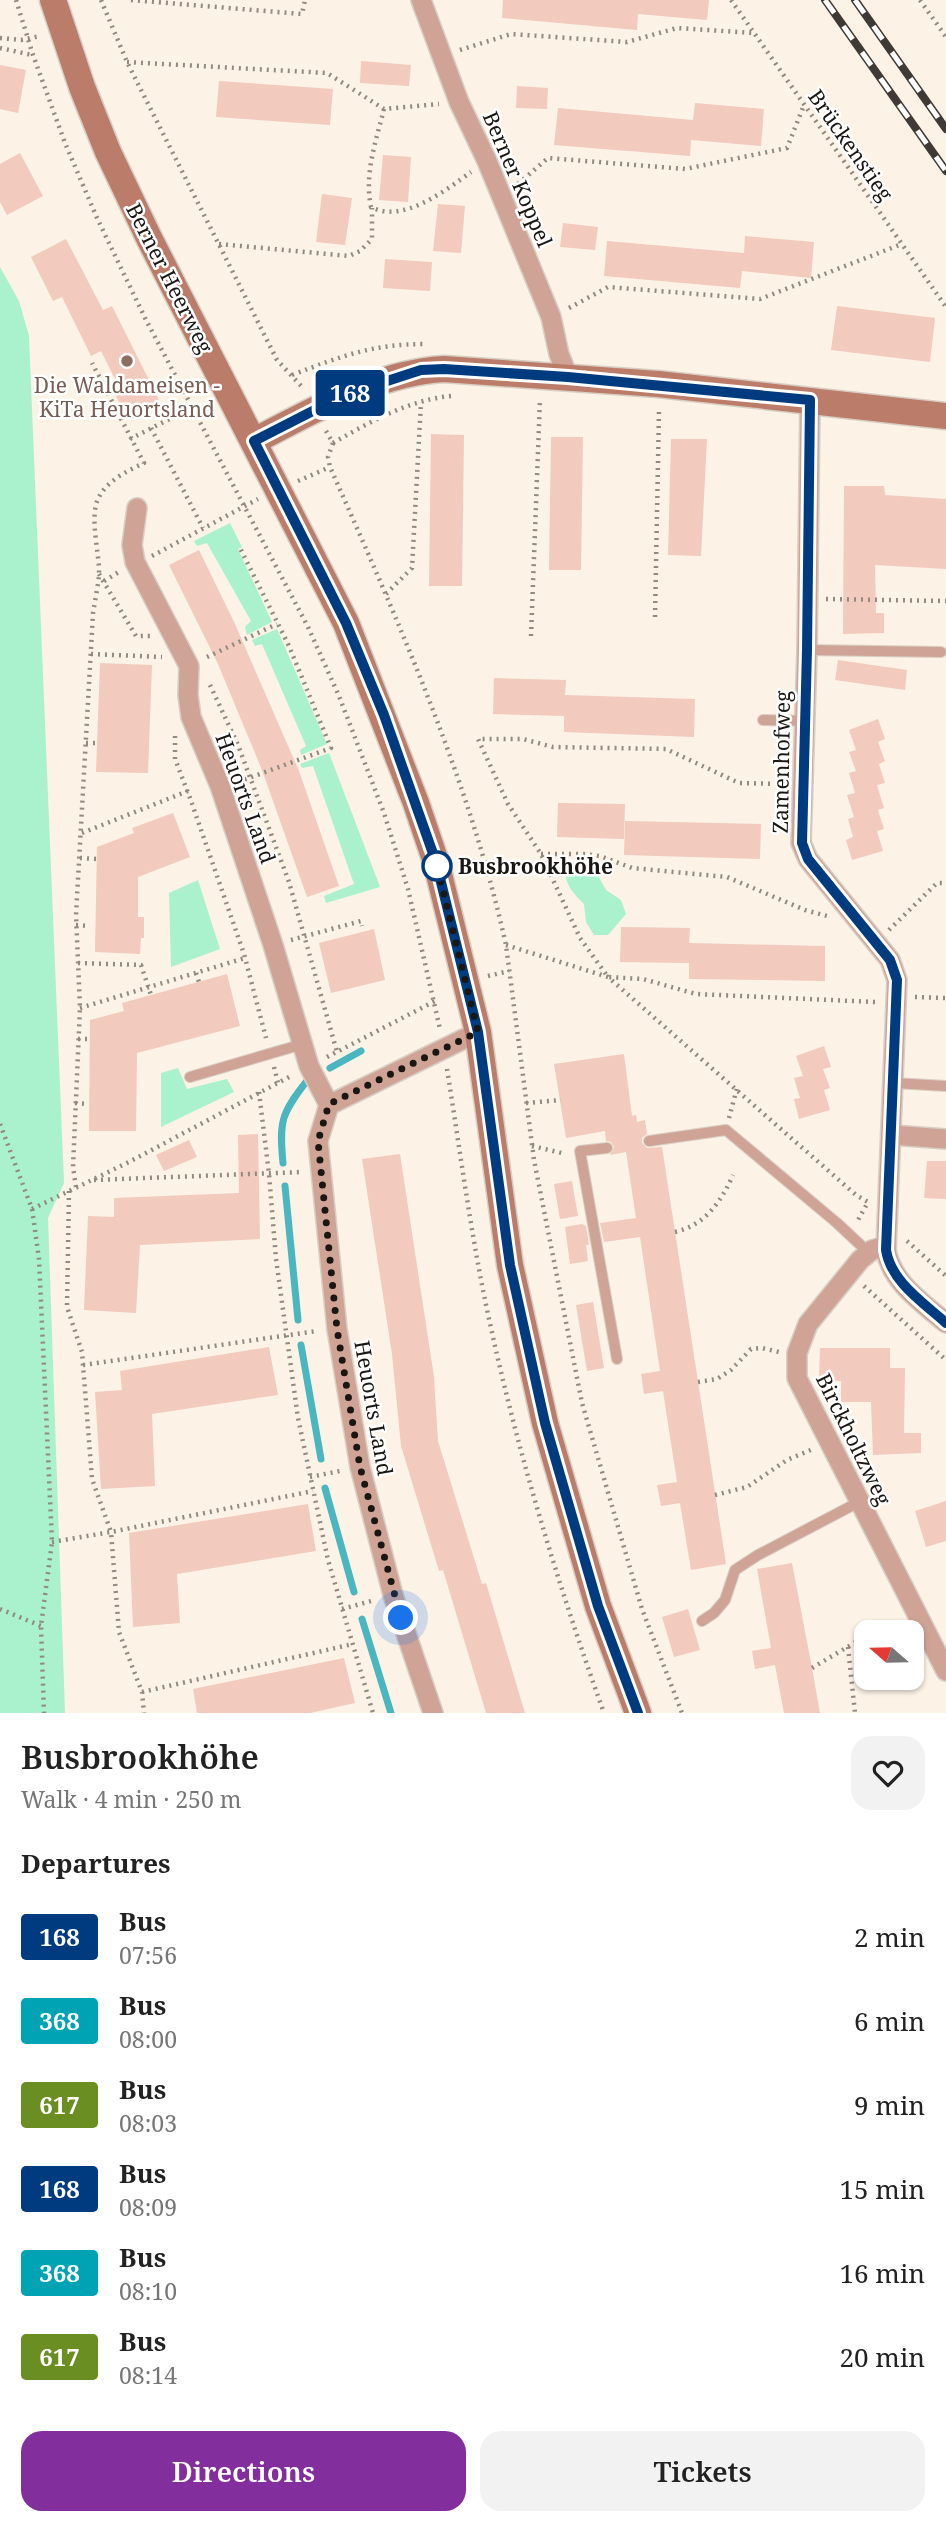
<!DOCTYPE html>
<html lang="en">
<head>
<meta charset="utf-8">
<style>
	:root { --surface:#fff; --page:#f2f2f2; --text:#222; --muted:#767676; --accent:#822e9d }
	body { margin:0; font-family:"Noto Serif",serif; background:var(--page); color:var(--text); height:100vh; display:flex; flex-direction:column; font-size:26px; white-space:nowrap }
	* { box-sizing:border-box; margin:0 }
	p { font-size:23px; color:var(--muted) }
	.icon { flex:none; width:38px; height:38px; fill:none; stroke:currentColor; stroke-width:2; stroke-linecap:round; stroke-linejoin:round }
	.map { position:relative; height:1713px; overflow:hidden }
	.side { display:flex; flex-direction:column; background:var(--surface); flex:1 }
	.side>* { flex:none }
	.badge { padding:0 14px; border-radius:5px; font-size:24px; line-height:46px }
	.needle { width:46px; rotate:290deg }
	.controls { position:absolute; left:854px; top:1620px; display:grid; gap:14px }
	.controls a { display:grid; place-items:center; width:70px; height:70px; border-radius:14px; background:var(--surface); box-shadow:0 2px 5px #0004; font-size:35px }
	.you { position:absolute; width:35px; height:35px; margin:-18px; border:5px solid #fff; border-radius:50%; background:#1a73e8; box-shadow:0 0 0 10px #1a73e833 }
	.map>.badge { position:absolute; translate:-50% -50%; box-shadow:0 0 0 4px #fff }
	h2 { padding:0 21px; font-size:26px; line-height:63px }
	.round { display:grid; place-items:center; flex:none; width:74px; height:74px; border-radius:21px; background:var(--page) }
	.summary { display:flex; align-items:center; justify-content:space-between; height:119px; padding:0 21px }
	h1 { font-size:33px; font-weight:600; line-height:52px }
	.button { display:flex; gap:14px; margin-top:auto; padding:14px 21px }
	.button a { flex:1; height:80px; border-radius:21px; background:var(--accent); color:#fff; font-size:28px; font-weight:600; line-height:80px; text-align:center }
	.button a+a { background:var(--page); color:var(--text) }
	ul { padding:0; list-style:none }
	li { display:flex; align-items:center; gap:21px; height:84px; padding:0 21px }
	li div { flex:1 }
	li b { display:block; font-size:26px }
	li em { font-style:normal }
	li .badge { min-width:77px; font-weight:700; text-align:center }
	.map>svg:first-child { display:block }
	.green { fill:#aaf1cd }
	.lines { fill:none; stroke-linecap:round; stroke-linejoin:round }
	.stream { stroke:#4ab6bf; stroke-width:7 }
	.building { fill:#f2cabe }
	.lane-casing { stroke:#d8cfc4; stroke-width:12 }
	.street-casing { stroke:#d8cfc4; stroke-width:22 }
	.secondary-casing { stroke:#d8cfc4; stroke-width:29 }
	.path { stroke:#918a81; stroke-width:4.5; stroke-dasharray:2 5; stroke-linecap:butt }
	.lane { stroke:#cfa496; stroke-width:10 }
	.street { stroke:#cfa496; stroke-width:19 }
	.secondary { stroke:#bb7c69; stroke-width:26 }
	.rail-casing { stroke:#3f3a35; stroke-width:8 }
	.rail { stroke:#fff; stroke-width:5; stroke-dasharray:16; stroke-linecap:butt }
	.line-casing { stroke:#fff; stroke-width:16 }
	.line { stroke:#003b80; stroke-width:10 }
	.walk { stroke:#1a1612; stroke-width:7; stroke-dasharray:0 12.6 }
	.education-dot { fill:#8d6e63; stroke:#fff; stroke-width:2.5 }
	.stop-dot { fill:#fff; stroke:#003b80; stroke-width:3.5 }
	.labels { text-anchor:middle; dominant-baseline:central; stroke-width:5; stroke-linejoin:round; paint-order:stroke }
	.street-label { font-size:21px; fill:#1a1612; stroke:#fff }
	.education-label { font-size:21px; fill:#785e54; stroke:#fff }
	.stop-label { font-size:21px; font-weight:bold; fill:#1a1612; stroke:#fff; text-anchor:start }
</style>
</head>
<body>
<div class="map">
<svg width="946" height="1713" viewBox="0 0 946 1713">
	<rect width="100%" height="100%" fill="#fcf2e6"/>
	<g class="green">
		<path d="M0,267l19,34 10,35 35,847 -16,35 17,495h-65z"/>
		<path d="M230,523l12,24 -4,2 34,73 -25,13 -2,-8 6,-6 -44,-78 -10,3 -3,-5z"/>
		<path d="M277,629l50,115 -26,11 -1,-5 6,-4 -44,-102 -7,2 -3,-6z"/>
		<path d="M329,753l51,134 -54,16 -2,-7 30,-12 -41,-118 -11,2 -2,-4z"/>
		<path d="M567,864l25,1 14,25 15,10 5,14 -18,21h-14l-8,-13 -2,-18c-12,-12 -22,-22 -17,-40z"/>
		<path d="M198,880l22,69 -49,18 -2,-74z"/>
		<path d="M178,1068l9,21 40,-10 7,13 -73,35v-54z"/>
	</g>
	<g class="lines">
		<g class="stream">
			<path d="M330,1068l31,-17"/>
			<path d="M283,1163c-4,-41 -2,-49 23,-81"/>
			<path d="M285,1186l13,134"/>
			<path d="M301,1345l20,114"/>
			<path d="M325,1488l29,104"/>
			<path d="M362,1619l29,94"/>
		</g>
	</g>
	<g class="building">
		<path d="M503,0h206l-2,20 -69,-6 -1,16 -135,-12z"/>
		<path d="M361,61l50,4 -2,21 -49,-3z"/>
		<path d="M0,65l26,5 -8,43 -18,-4z"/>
		<path d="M219,81l114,8 -3,36 -114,-8z"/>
		<path d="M517,86l31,2 -1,21 -31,-1z"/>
		<path d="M695,103l69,6 -3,37 -70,-6 -1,16 -136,-11 4,-37 135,12z"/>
		<path d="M20,153l23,43 -36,19 -7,-13v-38z"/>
		<path d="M383,155l28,2 -3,45 -29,-2z"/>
		<path d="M322,194l30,4 -7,47 -29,-3z"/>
		<path d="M438,204l27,2 -4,47 -28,-2z"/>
		<path d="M563,223l35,4 -3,23 -35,-3z"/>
		<path d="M745,236l69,6 -3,36 -69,-7 -2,17 -136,-12 3,-35 137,12z"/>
		<path d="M66,239l37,71 9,-4 47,94 -33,16 -12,-24 6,-3 -19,-38 -10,5 -29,-59 -9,4 -22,-44z"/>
		<path d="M385,259l47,3 -2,29 -47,-3z"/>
		<path d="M837,306l98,12 -5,44 -99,-12z"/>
		<path d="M431,434l33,1 -2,151h-33z"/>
		<path d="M551,437h32l-2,133h-32z"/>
		<path d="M671,439h36l-6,117 -33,-1z"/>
		<path d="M844,486h40l1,9 61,4v70l-71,-4 1,48h8v20l-41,1z"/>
		<path d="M199,550l36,74 64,147 40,115 -32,11 -45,-127 -44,-106 -49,-99z"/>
		<path d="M838,660l69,10 -2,20 -70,-10z"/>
		<path d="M100,663l52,2 -4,108 -52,-1z"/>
		<path d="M494,678l72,2 -1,15 130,4 -1,38 -130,-5v-16l-71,-2z"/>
		<path d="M878,719l7,20 -7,3 7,19 -6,3 6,19 -8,2 7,23 -6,2 6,19 -7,2 6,20 -31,9 -6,-20 7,-3 -5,-18 6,-2 -7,-22 8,-2 -6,-20 7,-2 -7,-19 7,-2 -7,-20z"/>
		<path d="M558,803l67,1 -1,35 -67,-2z"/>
		<path d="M173,813l17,44 -52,20v40h6v21h-3l-1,16 -45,-2 2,-105 37,-14 -2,-5z"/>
		<path d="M625,821l136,3 -1,35 -136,-4z"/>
		<path d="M621,927l69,1 -1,15 136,3v35l-136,-2v-16l-69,-1z"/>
		<path d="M374,929l11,51 -54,13 -12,-50z"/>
		<path d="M227,974l13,52 -103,27 -1,78h-47l1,-111 34,-9 -2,-8z"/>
		<path d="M824,1046l7,21 -8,2 7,19 -6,2 6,20 -31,9 -5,-20 6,-1 -6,-20 9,-2 -7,-20z"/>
		<path d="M624,1054l8,62 4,-1 1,7 8,-2 2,14 -5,4v5l5,5 15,-1 64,417 -35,6 -11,-67 -19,3 -4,-21 20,-3 -14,-91 -19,3 -3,-20 19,-3 -20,-134 -36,5 -4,-19 36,-5 -10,-66 -16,3 4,-8 -3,-5 -5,-1 -1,-10 -39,7 -12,-74z"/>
		<path d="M258,1134l2,105 -120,6 -4,68 -52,-3 4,-94 26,1v-19l125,-5 -1,-58z"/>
		<path d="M189,1140l8,17 -33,14 -8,-16z"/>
		<path d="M400,1154l34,223 4,64 44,143 4,-1 39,130h-39l-43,-143 -4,1 -38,-125 -9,-92 -30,-195z"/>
		<path d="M927,1161h19v38l-22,-1z"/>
		<path d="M572,1181l6,35 -18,3 -6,-35z"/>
		<path d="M582,1224l4,2 3,19h-3l2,16 -18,3 -5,-37z"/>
		<path d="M593,1302l11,66 -17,3 -11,-66z"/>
		<path d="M269,1347l9,48 -126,19 3,72 -54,3 -6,-97 27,-2 -2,-19z"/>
		<path d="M820,1348h70v20h15l-1,65h17v20l-48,2 -2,-53h-30v-21l-22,-1z"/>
		<path d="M946,1501v40l-20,6 -11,-36z"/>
		<path d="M308,1504l8,47 -139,23 3,49 -47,4 -4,-94z"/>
		<path d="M792,1563l20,105 8,45h-36l-9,-48 -20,4 -3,-18 19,-3 -14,-79z"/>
		<path d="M688,1609l12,41 -26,7 -12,-40z"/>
		<path d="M344,1658l11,45 -45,10h-113l-4,-24z"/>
	</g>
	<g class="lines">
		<g class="lane-casing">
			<g id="lane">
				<path d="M807,650l134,2"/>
				<path d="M763,720l42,1"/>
				<path d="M190,1077l113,-33"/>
				<path d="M894,1083l52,3"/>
				<path d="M649,1141l77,-11 111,93 31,29"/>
				<path d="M607,1148l-27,3 37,208"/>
				<path d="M702,1621l12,-8 11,-13 10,-30 23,-15 101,-53"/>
			</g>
		</g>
		<g class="street-casing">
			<g id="street">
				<path d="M421,0l38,102 28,59 64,156 8,37 9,23"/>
				<path d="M810,400l-3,250 -6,193 7,16 82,101 7,20 -11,270c5,32 37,53 60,73"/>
				<path d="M137,508l-5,37 3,17 54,104 -1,29 3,22 29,69 53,159 36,121 20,39"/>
				<path d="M892,1135l54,4"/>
				<path d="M886,1246l-14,4 -12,10 -52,64 -11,29v25l149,293"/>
				<path d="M433,1713l-40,-118 -33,-128 -23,-138 -19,-188 11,-36 149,-73"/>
			</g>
		</g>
		<g class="secondary-casing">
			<g id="secondary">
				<path d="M53,0l29,87 26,65 41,86 197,385 70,180 20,59 42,170 32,233 35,158 53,183 40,107"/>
				<path d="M254,441c59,-30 121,-68 190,-72l214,15 288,32"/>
			</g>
		</g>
		<g class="path">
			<path d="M16,0l17,55 32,88 32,75 48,100 163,309 31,69 45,117 24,76 32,140"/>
			<path d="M101,0l26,62 150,298 27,29"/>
			<path d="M131,0l171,14 3,-14"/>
			<path d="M731,0l215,307"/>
			<path d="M920,0l26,37"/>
			<path d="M0,38l21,2 19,-4"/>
			<path d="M0,48l32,7"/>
			<path d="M460,50l51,-16 116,8 50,-14 77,5"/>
			<path d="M127,62l200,11 57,36 55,-5"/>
			<path d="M384,109c-8,32 -20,65 -13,98 32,17 75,-17 100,-35"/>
			<path d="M518,184l30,-26 137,11 102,-21 17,-43"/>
			<path d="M219,244l130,12 11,-5 12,-12v-31"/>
			<path d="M569,308l39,-21 152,12 142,-55"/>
			<path d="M292,375c50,-19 80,-31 134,-31"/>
			<path d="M151,428l52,100"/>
			<path d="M326,431l7,12 -5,14 2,10c68,154 139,312 176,478l28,215 48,243 60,206 40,104"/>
			<path d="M130,439l63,-32"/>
			<path d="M333,443c37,-21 75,-43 118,-47"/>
			<path d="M298,481l32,-14"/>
			<path d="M152,556l106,-57"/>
			<path d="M99,574l37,62h14"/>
			<path d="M104,581l15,-9"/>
			<path d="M386,594l26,-26 9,-166"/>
			<path d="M826,599l120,2"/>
			<path d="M655,617l4,-207"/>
			<path d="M531,636l9,-237"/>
			<path d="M91,654l71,3"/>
			<path d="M207,657l70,-33"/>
			<path d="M210,685l28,60 51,137 48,170"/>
			<path d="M175,736v23l15,39 54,156 22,84"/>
			<path d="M86,743h11"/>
			<path d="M238,782l93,-34 -42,-102 -49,-98"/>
			<path d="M784,784l-45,-1 -73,-34 -113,-2 -30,-8h-45l30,65 33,50 39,84 28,39 35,2 53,15 179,8"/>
			<path d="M82,833l106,-42"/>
			<path d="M541,854h42l17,2 32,12 95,9 78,33 22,6"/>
			<path d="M80,858l17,1"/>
			<path d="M76,925l14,1"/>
			<path d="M889,930l48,-47h9"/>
			<path d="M291,940l70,-19 1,5"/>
			<path d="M506,945l102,32 248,218 12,7 -11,20"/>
			<path d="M78,963l63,2 10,30"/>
			<path d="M196,973l3,9"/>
			<path d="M488,976l21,-5"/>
			<path d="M915,997l31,1"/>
			<path d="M80,1008l165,-50"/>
			<path d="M78,1039h11"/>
			<path d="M327,1057l108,-56"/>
			<path d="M274,1067l4,16"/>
			<path d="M447,1069c12,75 22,151 37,226 29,142 71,281 120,418"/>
			<path d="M259,1092l10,82 7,85 22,159 30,142 45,153"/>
			<path d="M75,1103l14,1"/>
			<path d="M526,1103l35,-3"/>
			<path d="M729,1118l8,-30"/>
			<path d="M0,1124l32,85 7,50 13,283 -11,84 3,87"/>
			<path d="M532,1146l34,8"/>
			<path d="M94,1180l208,-8"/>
			<path d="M76,1187l-3,-20 7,-159 -4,-93 17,-302c2,-13 5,-26 6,-38 1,-21 -10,-56 -1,-76 8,-18 29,-28 46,-36l-52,-100"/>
			<path d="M69,1191l-2,116 15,45 10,127 19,53 202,-41"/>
			<path d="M32,1209l97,-47 162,-86"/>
			<path d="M675,1232c30,-7 46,-30 58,-57"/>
			<path d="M907,1241l39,35"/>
			<path d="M864,1286l82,74"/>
			<path d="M83,1365l234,-34"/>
			<path d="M698,1382l19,-3 14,-9 20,-21 11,-1 17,4"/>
			<path d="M310,1477l30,-6"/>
			<path d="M715,1495l32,-8 40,-27 26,-11"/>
			<path d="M52,1542l59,-10 8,100 23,60 2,21"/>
			<path d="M0,1609l41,17"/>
			<path d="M342,1609l33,-9"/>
			<path d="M871,1633l13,-8"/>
			<path d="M848,1647l7,66"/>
			<path d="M812,1668l54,-32"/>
			<path d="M142,1692l211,-48"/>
		</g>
		<use href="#lane" class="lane"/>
		<use href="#street" class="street"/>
		<use href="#secondary" class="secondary"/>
		<g class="rail-casing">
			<g id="rail">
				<path d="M825,0l121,171"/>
				<path d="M855,0l91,129"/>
			</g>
		</g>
		<use href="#rail" class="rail"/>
	</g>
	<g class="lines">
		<g class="line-casing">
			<path id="line" d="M638,1713l-40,-107 -53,-183 -35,-158 -32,-233 -42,-170 -52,-147 -38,-92 -92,-182 90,-46 77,-25 23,-1 124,8 242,23 -3,250 -5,193 6,16 82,101 7,20 -11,270c5,32 38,53 60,73"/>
		</g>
		<use href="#line" class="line"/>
		<path class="walk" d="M401,1618l-41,-151 -23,-138 -19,-188 11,-37 149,-72 -42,-170 1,4"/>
	</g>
	<circle class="education-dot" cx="127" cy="361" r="7"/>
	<circle class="stop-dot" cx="437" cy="866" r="14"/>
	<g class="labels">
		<g class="street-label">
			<text transform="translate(851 145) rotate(55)">Brückenstieg</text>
			<text transform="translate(518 179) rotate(67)">Berner Koppel</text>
			<text transform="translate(170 278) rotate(63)">Berner Heerweg</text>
			<text transform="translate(781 762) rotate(-89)">Zamenhofweg</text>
			<text transform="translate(246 798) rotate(70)">Heuorts Land</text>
			<text transform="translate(374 1408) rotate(80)">Heuorts Land</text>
			<text transform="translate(854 1439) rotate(64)">Birckholtzweg</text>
		</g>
		<g class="education-label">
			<text x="127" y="385">Die Waldameisen -<tspan x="127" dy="24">KiTa Heuortsland</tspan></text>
		</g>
		<g class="stop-label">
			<text x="458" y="866">Busbrookhöhe</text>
		</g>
	</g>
</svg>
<div class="controls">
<a><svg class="needle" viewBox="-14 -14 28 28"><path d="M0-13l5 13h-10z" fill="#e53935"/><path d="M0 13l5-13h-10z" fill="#767676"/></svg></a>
</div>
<div class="you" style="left:401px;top:1618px"></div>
<b class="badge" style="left:350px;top:393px;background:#003b80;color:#fff">168</b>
</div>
<section class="side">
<div class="summary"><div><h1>Busbrookhöhe</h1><p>Walk · 4 min · 250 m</p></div><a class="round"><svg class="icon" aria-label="heart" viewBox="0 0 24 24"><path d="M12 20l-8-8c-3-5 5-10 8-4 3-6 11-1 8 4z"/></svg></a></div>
<h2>Departures</h2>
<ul>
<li><span class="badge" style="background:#003b80;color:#fff">168</span><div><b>Bus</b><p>07:56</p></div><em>2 min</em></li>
<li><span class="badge" style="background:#00a3b4;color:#fff">368</span><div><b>Bus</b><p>08:00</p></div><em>6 min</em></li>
<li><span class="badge" style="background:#6b8e23;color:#fff">617</span><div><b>Bus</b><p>08:03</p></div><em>9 min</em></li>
<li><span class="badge" style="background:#003b80;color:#fff">168</span><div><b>Bus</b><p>08:09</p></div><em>15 min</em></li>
<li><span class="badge" style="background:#00a3b4;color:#fff">368</span><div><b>Bus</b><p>08:10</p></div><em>16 min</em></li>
<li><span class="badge" style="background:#6b8e23;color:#fff">617</span><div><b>Bus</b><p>08:14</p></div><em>20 min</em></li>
</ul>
<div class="button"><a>Directions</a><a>Tickets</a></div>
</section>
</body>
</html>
